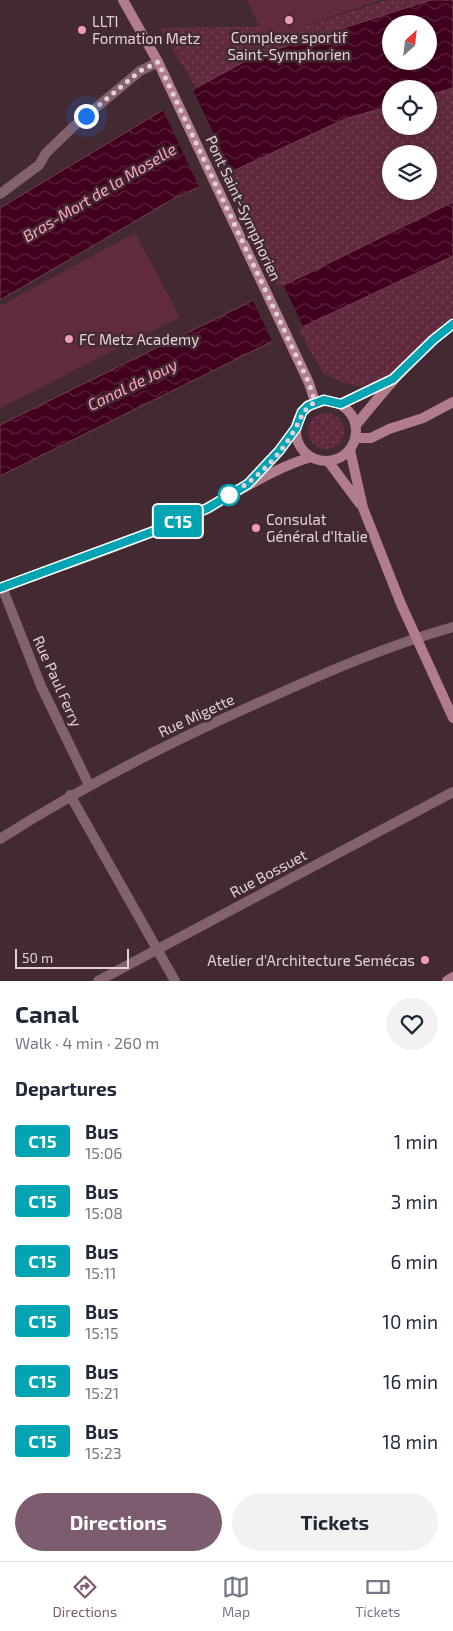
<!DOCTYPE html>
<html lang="en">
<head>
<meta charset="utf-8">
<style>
	:root { --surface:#fff; --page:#f2f2f3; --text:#1f2937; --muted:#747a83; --line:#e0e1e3; --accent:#7d5c70 }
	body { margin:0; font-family:"Exo 2",sans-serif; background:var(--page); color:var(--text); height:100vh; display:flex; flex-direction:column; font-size:19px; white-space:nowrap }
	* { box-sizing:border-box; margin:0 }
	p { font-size:16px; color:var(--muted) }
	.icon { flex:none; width:28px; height:28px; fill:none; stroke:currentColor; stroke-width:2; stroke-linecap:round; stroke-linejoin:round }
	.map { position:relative; height:981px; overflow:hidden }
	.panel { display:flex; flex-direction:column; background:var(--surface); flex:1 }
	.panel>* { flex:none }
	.badge { padding:0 10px; border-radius:4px; font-size:18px; line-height:32px }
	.needle { width:32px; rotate:27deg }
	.controls { position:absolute; left:382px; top:15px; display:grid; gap:10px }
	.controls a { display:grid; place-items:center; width:55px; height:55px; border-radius:50%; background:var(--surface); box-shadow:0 2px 12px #0003; font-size:25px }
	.scale { position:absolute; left:15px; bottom:12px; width:114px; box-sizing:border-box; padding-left:5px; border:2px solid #e2d1d6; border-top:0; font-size:14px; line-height:18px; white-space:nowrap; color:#e2d1d6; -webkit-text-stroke:4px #432a32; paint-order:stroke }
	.you { position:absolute; width:25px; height:25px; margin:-12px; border:4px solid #fff; border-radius:50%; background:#1a73e8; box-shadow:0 0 0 8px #1a73e833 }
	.map>.badge { position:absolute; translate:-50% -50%; box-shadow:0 0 0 2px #fff }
	h2 { padding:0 15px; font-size:19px; line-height:45px }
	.round { display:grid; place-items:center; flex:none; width:52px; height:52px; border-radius:26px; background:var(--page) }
	.headline { display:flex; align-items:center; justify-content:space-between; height:85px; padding:0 15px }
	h1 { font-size:24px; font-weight:700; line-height:38px }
	.primary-button { display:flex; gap:10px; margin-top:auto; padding:10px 15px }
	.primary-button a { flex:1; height:58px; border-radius:30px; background:var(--accent); color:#fff; font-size:20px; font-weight:700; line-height:58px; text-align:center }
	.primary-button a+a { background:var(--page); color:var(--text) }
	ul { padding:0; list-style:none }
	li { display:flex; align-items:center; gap:15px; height:60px; padding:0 15px }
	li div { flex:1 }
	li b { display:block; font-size:19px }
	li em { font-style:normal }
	li .badge { min-width:55px; font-weight:700; text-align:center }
	.menu { display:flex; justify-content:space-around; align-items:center; height:70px; border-top:1px solid var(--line); background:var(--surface); font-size:14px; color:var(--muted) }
	.menu a { display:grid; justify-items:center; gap:2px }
	.menu .current { color:var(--accent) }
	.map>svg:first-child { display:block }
	.grass { fill:url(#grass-dots); fill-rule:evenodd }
	.pitch { fill:#612a3e }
	.water { fill:url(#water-waves); stroke:#713f55; fill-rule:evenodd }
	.pier { fill:#432a32 }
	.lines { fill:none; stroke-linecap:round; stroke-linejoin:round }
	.street { stroke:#84626c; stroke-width:10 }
	.secondary { stroke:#b17c8c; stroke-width:10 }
	.line-casing { stroke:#fff; stroke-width:11 }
	.line { stroke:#00a4b2; stroke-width:8 }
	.walk { stroke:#e2d1d6; stroke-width:5; stroke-dasharray:0 9 }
	.poi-dot { fill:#f09ab5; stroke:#432a32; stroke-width:2 }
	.stop-dot { fill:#fff; stroke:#00a4b2; stroke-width:2.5 }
	.labels { text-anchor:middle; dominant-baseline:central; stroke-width:5; stroke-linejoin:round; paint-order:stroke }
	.poi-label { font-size:15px; fill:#e2d1d6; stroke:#432a32; text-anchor:start }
	.street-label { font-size:15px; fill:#e2d1d6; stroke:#432a32 }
	.water-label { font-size:16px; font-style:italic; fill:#fca7c1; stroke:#432a32 }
</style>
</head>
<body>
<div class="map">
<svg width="453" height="981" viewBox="0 0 453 981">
	<defs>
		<pattern id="grass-dots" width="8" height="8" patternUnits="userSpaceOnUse" patternTransform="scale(1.25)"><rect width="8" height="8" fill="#612a3e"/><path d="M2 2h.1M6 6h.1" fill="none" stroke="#774859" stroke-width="1.8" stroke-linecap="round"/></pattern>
		<pattern id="water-waves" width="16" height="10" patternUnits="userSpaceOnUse" patternTransform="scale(1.25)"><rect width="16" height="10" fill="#41001e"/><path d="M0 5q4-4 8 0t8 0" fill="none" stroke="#5c243e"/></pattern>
	</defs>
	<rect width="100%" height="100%" fill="#432a32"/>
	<g class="grass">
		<path d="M387,0h44l-178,57 -57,31 -36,-60 146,-2z"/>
		<path d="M453,88v114l-175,87 -54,-114 123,-57 44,-12v20h38v-31zM391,154h38v37h-38z"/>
		<path d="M453,256v68l-60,55 -31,7h-10l-29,-13 -25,-44z"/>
		<circle cx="326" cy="431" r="18"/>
	</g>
	<g class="pitch">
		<path d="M247,0h133l-115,39z"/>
		<path d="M135,233l45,84 -180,91v-102z"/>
	</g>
	<g class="water">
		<path d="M431,0h22v88l-24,7v-6h-38v17l-44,12 -172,80 -175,102v-92l163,-98 33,-22 57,-31zM391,24h38v37h-38z"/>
		<path d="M453,202v54l-174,82 -279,138v-51z"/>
	</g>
	<g class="pier">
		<path d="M192,88l41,86 -33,15 -38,-81z"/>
		<path d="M283,284l21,44 -31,15 -21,-44z"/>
	</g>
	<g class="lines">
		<g class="street">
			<path d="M0,194l39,-29 7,-12 27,-26 67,-56 18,-9"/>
			<path d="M2,587l39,99 48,99"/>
			<path d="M70,795l105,186"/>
			<path d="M0,839c86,-55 176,-100 269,-141 60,-27 120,-53 184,-71"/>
			<path d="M98,981l355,-189"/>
		</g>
		<g class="secondary">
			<path d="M123,0l35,62 151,321 6,19"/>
			<circle cx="326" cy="431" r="30"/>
			<path d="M341,404l49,-24"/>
			<path d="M356,425c30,-37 59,-72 97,-101"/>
			<path d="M356,438h15l18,-9 34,-11 30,-16"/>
			<path d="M350,450l13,58 38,96 52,114"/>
			<path d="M328,461l32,43"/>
			<path d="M253,479l26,-28 17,-23"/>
			<path d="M0,588c64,-23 130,-45 192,-73 40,-18 76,-45 119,-58"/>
			<path d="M447,981l6,-4"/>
		</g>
	</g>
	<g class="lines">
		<g class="line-casing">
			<path id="line" d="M0,588l168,-62 40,-18 40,-24 31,-33 17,-23 6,-16 6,-6 16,-6 17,4 52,-25 40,-39 20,-16"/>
		</g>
		<use href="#line" class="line"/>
		<path class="walk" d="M86,116l54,-45 18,-9 151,321 6,19c-13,8 -13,15 -20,27 -14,26 -40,52 -66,66"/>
	</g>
	<g class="poi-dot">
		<circle cx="289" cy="20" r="5"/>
		<circle cx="82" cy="30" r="5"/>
		<circle cx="69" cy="339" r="5"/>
		<circle cx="256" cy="528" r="5"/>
		<circle cx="425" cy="960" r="5"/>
	</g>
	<circle class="stop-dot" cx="229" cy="495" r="10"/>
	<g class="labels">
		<g class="poi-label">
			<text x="92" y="21">LLTI<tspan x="92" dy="17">Formation Metz</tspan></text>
			<text x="289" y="37" text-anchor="middle">Complexe sportif<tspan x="289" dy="17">Saint-Symphorien</tspan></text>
			<text x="79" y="339">FC Metz Academy</text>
			<text x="266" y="519">Consulat<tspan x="266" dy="17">Général d'Italie</tspan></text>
			<text x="415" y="960" text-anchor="end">Atelier d'Architecture Semécas</text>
		</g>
		<g class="street-label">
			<text transform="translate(244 208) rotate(65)">Pont Saint-Symphorien</text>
			<text transform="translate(58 681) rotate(66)">Rue Paul Ferry</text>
			<text transform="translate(196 715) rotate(-25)">Rue Migette</text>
			<text transform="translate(268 873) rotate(-28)">Rue Bossuet</text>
		</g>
		<g class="water-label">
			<text transform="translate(99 192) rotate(-31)">Bras-Mort de la Moselle</text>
			<text transform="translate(132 384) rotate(-26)">Canal de Jouy</text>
		</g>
	</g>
</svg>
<div class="controls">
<a><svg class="needle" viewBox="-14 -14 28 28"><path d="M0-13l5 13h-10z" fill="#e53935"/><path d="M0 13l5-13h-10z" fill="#747a83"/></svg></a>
<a><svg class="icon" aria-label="locate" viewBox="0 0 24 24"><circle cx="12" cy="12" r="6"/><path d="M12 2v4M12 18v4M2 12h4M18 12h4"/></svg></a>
<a><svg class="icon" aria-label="layers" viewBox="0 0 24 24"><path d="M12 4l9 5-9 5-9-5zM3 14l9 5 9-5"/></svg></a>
</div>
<div class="scale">50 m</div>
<div class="you" style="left:86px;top:116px"></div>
<b class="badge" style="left:178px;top:521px;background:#00a4b2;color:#fff">C15</b>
</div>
<section class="panel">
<div class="headline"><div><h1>Canal</h1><p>Walk · 4 min · 260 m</p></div><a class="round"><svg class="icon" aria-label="heart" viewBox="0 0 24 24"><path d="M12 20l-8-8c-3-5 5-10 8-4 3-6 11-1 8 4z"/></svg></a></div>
<h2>Departures</h2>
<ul>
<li><span class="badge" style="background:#00a4b2;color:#fff">C15</span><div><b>Bus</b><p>15:06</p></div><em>1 min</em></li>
<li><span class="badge" style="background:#00a4b2;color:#fff">C15</span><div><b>Bus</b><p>15:08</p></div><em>3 min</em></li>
<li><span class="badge" style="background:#00a4b2;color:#fff">C15</span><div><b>Bus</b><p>15:11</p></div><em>6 min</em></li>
<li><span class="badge" style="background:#00a4b2;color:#fff">C15</span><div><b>Bus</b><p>15:15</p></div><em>10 min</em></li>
<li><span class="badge" style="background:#00a4b2;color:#fff">C15</span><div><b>Bus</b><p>15:21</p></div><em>16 min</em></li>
<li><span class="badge" style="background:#00a4b2;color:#fff">C15</span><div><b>Bus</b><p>15:23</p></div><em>18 min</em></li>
</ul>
<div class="primary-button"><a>Directions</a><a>Tickets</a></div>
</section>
<nav class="menu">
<a class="current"><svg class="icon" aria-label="directions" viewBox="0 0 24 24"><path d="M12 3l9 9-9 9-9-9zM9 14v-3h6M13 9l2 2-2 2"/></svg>Directions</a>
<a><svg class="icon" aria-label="map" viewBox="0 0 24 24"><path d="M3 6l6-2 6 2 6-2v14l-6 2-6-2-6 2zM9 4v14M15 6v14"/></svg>Map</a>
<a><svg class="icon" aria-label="tickets" viewBox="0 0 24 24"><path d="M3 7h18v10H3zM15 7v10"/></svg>Tickets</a>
</nav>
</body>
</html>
